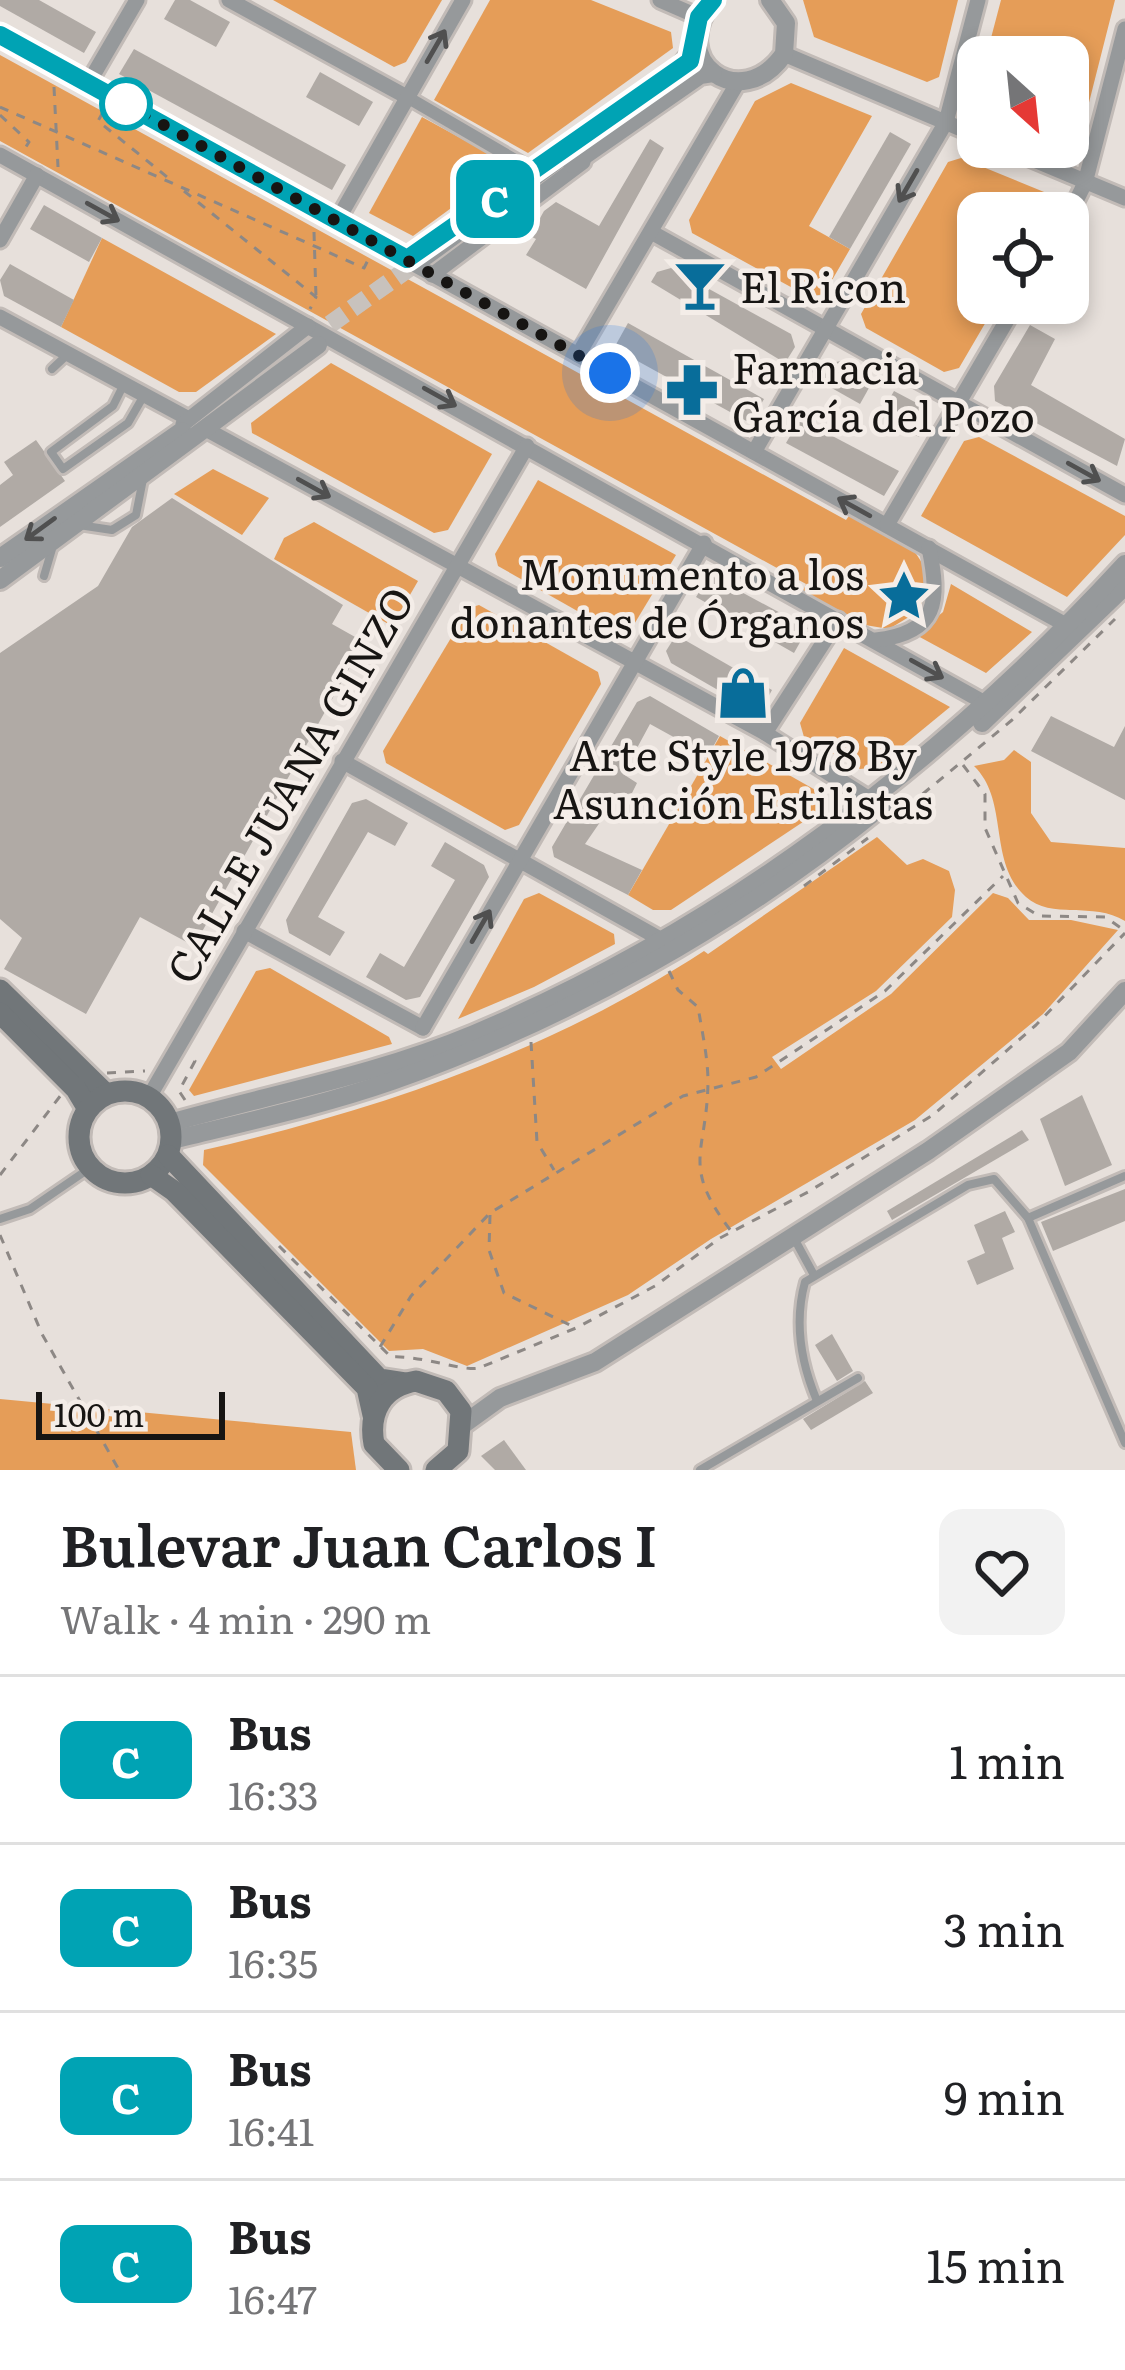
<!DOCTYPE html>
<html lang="en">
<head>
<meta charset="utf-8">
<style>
	:root { --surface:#fff; --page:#f2f2f2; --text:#202124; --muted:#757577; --line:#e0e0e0 }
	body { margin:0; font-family:Literata,serif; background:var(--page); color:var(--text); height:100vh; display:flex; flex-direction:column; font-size:45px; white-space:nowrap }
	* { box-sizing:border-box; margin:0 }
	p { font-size:39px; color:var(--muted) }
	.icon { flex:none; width:66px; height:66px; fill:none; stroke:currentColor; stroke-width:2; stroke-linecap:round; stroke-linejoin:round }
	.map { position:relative; height:1470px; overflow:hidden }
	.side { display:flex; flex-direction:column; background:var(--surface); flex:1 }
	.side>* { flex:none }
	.badge { padding:0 24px; border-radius:18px; font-size:42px; line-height:78px }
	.needle { width:78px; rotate:153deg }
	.buttons { position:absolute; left:957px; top:36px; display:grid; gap:24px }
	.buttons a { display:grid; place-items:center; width:132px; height:132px; border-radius:24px; background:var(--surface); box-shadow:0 6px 18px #0003; font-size:60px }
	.scale { position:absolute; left:36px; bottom:30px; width:189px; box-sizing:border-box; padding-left:12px; border:6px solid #171513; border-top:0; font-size:33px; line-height:42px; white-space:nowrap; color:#171513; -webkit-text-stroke:9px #f4ede8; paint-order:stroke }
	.you { position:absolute; width:60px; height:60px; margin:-30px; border:9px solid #fff; border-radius:50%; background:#1a73e8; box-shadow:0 0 0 18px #1a73e833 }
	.map>.badge { position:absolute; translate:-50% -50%; box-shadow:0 0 0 6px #fff }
	.round { display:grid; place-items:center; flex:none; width:126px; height:126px; border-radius:24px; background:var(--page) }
	.summary { display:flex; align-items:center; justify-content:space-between; height:204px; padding:0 60px }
	h1 { font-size:57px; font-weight:600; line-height:90px }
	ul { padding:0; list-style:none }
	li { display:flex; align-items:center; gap:36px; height:168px; padding:0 60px; border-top:3px solid var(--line) }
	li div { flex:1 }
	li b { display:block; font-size:45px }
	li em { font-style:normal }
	li .badge { min-width:132px; font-weight:700; text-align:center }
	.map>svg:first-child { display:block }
	.green { fill:#e59d58 }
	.building { fill:#b0aaa5 }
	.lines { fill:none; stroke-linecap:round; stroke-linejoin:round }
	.tertiary-tunnel { stroke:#c8c2bd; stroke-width:18; stroke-dasharray:18 9; stroke-linecap:butt }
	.service-casing { stroke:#c2bbb7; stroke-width:14 }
	.pedestrian-casing { stroke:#c2bbb7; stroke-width:18 }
	.minor-casing { stroke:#c2bbb7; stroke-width:21 }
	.tertiary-casing { stroke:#c2bbb7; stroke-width:24 }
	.secondary-casing { stroke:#c2bbb7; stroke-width:27 }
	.path { stroke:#8d8885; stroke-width:3; stroke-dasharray:9 9; stroke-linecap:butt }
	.service { stroke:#96999b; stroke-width:8 }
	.pedestrian { stroke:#96999b; stroke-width:12 }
	.minor { stroke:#96999b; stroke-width:15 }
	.tertiary { stroke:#96999b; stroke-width:18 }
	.secondary { stroke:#717679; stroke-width:21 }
	.oneway { stroke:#505050 }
	.line-casing { stroke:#fff; stroke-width:27 }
	.line { stroke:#00a3b4; stroke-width:18 }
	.walk { stroke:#171513; stroke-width:12; stroke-dasharray:0 21.6 }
	.stop-dot { fill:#fff; stroke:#00a3b4; stroke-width:6 }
	.labels { text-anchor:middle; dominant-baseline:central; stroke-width:9; stroke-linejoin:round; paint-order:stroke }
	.poi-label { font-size:42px; fill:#171513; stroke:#f4ede8; text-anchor:start }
	.street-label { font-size:42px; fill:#171513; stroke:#f4ede8 }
</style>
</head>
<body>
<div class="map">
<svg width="1125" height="1470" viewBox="0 0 1125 1470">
	<rect width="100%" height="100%" fill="#e7e0db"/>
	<g class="green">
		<path d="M273,0h169l-36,62 -12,5z"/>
		<path d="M490,0h101l80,32 2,16 -145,105 -94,-53z"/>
		<path d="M803,0h155l-19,77 -12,5 -113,-45z"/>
		<path d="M1001,0h114l-35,138 -12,4v-85h-82z"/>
		<path d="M0,55l846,465 5,-7 60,33 17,26 -6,37 -33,20 -24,-4 -62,-34 3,-7 -806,-443z"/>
		<path d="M791,83l81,33 -63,110 41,23 -26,45 -15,3 -117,-64 -3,-13 66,-119z"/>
		<path d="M422,117l88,48 -97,71 -44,-23z"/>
		<path d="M961,158l88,36 4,12 -4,7h-71v90h19l-38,65 -15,4 -78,-44 -5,-14 87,-152z"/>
		<path d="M102,238l174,96 -80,58h-17l-118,-65z"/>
		<path d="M331,363l161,91 -44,76 -14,3 -182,-100 -1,-10z"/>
		<path d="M979,437l146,79v19l-58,62 -146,-81 43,-75z"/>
		<path d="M213,469l56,29 -27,37 -68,-41z"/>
		<path d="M538,480l138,75 -46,76 -12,3 -120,-68 -3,-12z"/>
		<path d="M314,522l104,59 -26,45 -118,-67 10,-21z"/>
		<path d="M951,584l81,48 -46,41 -70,-38 27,-23z"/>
		<path d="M479,605l119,67 3,12 -82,141 -14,5 -119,-67 -3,-12 86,-143z"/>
		<path d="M844,648l106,59 -73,60 -17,2 -56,-32 -4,-14z"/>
		<path d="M720,736l106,60 1,10 -156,104h-18l-25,-15z"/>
		<path d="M1014,750l17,12v51l20,29 74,6v73c-32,-20 -74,-1 -99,-24 -39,-35 -16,-96 -52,-131l30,-6z"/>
		<path d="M877,837l30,28 16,-6 26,12 6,19 -3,27 -76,74 -104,66 9,12 110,-75 102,-101 15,5 21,22h42l47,10 -75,84 -128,106 -204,119 -83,56 -161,71 -44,-17 -34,2 -186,-186 1,-15c177,-41 347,-99 500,-199l4,3z"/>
		<path d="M539,893l75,41 1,10 -81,43 -76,32 66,-120z"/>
		<path d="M270,968l119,69 3,7 -198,52 -5,-6 67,-119z"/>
		<path d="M0,1399l351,33 5,38h-356z"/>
	</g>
	<g class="building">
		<path d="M0,0h39l57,32 -12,21 -84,-47z"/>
		<path d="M175,0h15l40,22 -14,25 -52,-28z"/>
		<path d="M134,49l212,116 -14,25 -213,-116z"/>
		<path d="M320,72l53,30 -14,24 -53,-29z"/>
		<path d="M890,132l21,12 -61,105 -21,-12z"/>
		<path d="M650,139l14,9 -78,141 -60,-34 10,-16 -6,-3 14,-25 12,-9 43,24z"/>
		<path d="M44,205l58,33 -13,24 -59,-33z"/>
		<path d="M10,264l64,36 -13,27 -57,-31 -4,-16z"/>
		<path d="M671,268l120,66 4,13 -10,16 -134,-81 6,-10z"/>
		<path d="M628,323l136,76 -14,24 -136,-75z"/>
		<path d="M1030,325l25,14 -24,46 94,54 -8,27 -122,-65 -1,-15z"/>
		<path d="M841,361l33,18 -14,25 -39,-22 10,-19z"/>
		<path d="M894,391l34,18 2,9 -11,19 -39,-21z"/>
		<path d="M800,419l99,52 -15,25 -98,-53z"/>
		<path d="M36,440l29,41 -65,46v-42l13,-10 -9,-13z"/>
		<path d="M172,498l171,107 -11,19 32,18 -170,304 -54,-29 -54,97 -82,-45 18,-31 -22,-19v-266l98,-67 34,-59z"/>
		<path d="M710,575l98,53 -14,25 -98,-56z"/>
		<path d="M676,635l96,55 -8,15 -13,4 -80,-46 -5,-12z"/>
		<path d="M650,696l69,40 -11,20 -58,-32 -27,50 14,9 -5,10 -14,3 -33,48 57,26 -14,25 -74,-38 -2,-10 85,-145z"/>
		<path d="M1051,716l63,31 11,-21v74l-94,-49z"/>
		<path d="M366,799l42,24 -13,23 -27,-14 -50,85 27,15 -15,24 -41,-23 -3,-13 66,-117z"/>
		<path d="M445,842l39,23 5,12 -69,120 -14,3 -40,-23 14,-24 24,14 51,-87 -24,-14z"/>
		<path d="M1082,1095l30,70 -47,21 -25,-67z"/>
		<path d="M1022,1130l7,10 -137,80 -5,-9z"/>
		<path d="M1125,1189v32l-72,30 -12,-29z"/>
		<path d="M1005,1211l10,21 -13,6 12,31 -37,16 -10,-24 18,-8 -11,-28z"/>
		<path d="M832,1334l21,37 -16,10 -22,-36z"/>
		<path d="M865,1381l8,12 -62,37 -8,-11z"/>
		<path d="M504,1440l22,30h-31l-14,-14z"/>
	</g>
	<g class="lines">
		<path class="tertiary-tunnel" d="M308,340l118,-84"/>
		<g class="service-casing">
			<g id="service">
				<path d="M52,369l15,-14"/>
				<path d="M123,386l-10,20 -62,46 12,17 65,-46 15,-26"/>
				<path d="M79,525l33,5 24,-15 7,-36"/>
				<path d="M44,576l8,-27"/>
				<path d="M1028,1218l97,-42"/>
				<path d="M0,1219l30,-10 60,-41"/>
				<path d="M795,1240l19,35"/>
				<path d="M817,1401c-16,-38 -23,-79 -12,-119l163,-97 26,-6 34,39 97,225"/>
				<path d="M700,1470l158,-92"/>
			</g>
		</g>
		<g class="pedestrian-casing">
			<path id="pedestrian" d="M407,97l127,74"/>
		</g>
		<g class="minor-casing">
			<g id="minor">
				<path d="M229,0l178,97"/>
				<path d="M660,0l39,17"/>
				<path d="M0,35l1066,590"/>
				<path d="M784,54l194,82"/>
				<path d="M88,84l49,-84"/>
				<path d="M1003,147l122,51"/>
				<path d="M0,155l994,553"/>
				<path d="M1068,217l17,-34 40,-154"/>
				<path d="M337,221l126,-221"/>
				<path d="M651,232l474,263"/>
				<path d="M0,240l37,-65"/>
				<path d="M432,275l151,-113"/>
				<path d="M0,317l189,102"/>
				<path d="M578,355l160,-273"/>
				<path d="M183,424l125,-98"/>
				<path d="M211,432l554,301 106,67"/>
				<path d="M754,452l192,-330 32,-122"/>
				<path d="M887,525l130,-222"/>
				<path d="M876,640c62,-7 64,-39 53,-92"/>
				<path d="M765,733l73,-113"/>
				<path d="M342,761l320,179"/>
				<path d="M244,931l179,97"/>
				<path d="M423,1028l281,-485"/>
				<path d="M149,1097l378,-651"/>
			</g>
		</g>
		<g class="tertiary-casing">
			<g id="tertiary">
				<path d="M713,0c-49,61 28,116 71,54l2,-31 -16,-23"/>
				<path d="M572,164l128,-89 13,-2"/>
				<path d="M426,256l249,-182 21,-27"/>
				<path d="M0,558l182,-127"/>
				<path d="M0,580l318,-235"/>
				<path d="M982,723l143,-137"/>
				<path d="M170,1123c102,-29 206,-48 304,-89 249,-105 469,-272 651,-470"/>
				<path d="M172,1140c73,-18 148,-34 220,-59 176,-62 345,-157 490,-275"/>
				<path d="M464,1424l36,-26 95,-36 333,-211 141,-99 56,-61"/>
			</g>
		</g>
		<g class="secondary-casing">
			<g id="secondary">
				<path d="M0,990l106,104"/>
				<path d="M0,1013l76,76 12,20"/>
				<circle cx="125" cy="1137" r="46"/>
				<path d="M168,1155l211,224 26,4"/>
				<path d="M151,1175l23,16 193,197 6,27"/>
				<path d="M399,1470l-25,-26c-6,-32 8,-57 42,-63l30,10 15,20 -3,40 -22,19"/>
			</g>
		</g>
		<g class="path">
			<path d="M54,87l4,80"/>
			<path d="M0,107l364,161 4,-8"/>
			<path d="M103,112l-5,9 74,60"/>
			<path d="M0,115l29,27 -7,11"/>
			<path d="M184,191l132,106 -6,12"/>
			<path d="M314,232l2,65"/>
			<path d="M963,765l22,29v34l33,75 21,13 66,1 19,13"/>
			<path d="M895,817l117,-97 103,-101"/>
			<path d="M804,886l64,-48"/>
			<path d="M669,971l9,19 20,17c4,24 10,51 10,75 -1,72 -28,82 23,149"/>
			<path d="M531,1042l6,100 17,28"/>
			<path d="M107,1073l38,-2"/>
			<path d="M185,1100l-6,-9 16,-30 -4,-3"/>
			<path d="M0,1175l61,-80"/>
			<path d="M490,1215l-1,35 15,43 72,35"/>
			<path d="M0,1235l42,99 77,136"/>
			<path d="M279,1246l112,111c29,-2 74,15 88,11l97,-40 79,-42 65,-48 88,-46 125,-77 103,-90 89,-92"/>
			<path d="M380,1347l31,-51 79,-83 193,-117 73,-19 129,-86 118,-115"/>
		</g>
		<use href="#service" class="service"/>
		<use href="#pedestrian" class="pedestrian"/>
		<use href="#minor" class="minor"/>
		<use href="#tertiary" class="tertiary"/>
		<use href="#secondary" class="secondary"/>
	</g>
	<defs><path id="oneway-shaft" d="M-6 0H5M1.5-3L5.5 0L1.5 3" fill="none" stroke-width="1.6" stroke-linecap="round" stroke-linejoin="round" transform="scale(3)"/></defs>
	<g class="oneway">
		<use href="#oneway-shaft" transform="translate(436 46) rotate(-60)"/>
		<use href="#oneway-shaft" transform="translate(908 186) rotate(120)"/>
		<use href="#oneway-shaft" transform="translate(103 212) rotate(29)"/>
		<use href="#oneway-shaft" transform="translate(440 397) rotate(29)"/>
		<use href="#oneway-shaft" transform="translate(1084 472) rotate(29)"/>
		<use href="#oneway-shaft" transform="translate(314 488) rotate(29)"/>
		<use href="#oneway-shaft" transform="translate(854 507) rotate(-151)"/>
		<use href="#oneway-shaft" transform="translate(40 529) rotate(144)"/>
		<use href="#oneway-shaft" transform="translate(927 669) rotate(29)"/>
		<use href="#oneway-shaft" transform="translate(481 926) rotate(-60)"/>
	</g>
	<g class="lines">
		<g class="line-casing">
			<path id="line" d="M0,35l407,224 283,-198 9,-44 14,-17"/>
		</g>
		<use href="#line" class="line"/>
		<path class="walk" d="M126,104l484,269"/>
	</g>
	<defs>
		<g id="bar-bare" transform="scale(4.14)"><path d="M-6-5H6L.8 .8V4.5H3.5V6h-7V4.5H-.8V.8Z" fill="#086d9a" stroke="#f4ede8" stroke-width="2.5" paint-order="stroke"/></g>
		<g id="pharmacy-bare" transform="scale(4.14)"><path d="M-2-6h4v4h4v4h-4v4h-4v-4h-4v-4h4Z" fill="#086d9a" stroke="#f4ede8" stroke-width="2.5" paint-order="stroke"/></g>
		<g id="sight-bare" transform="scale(4.14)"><path d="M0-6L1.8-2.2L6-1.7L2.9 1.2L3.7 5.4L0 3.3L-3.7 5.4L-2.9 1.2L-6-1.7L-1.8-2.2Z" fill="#086d9a" stroke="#f4ede8" stroke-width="2.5" paint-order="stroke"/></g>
		<g id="shop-bare" transform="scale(4.14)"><path d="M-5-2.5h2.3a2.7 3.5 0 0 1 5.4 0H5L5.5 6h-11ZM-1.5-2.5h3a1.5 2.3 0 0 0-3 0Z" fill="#086d9a" stroke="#f4ede8" stroke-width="2.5" paint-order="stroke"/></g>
	</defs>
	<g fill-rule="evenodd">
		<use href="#bar-bare" x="700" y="285"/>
		<use href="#pharmacy-bare" x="692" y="390"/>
		<use href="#sight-bare" x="904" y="596"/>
		<use href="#shop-bare" x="743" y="693"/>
	</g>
	<circle class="stop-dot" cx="126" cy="104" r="24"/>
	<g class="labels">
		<g class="poi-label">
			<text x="740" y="285">El Ricon</text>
			<text x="732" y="366">Farmacia<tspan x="732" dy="48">García del Pozo</tspan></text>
			<text x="864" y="572" text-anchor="end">Monumento a los<tspan x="864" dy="48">donantes de Órganos</tspan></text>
			<text x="743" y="753" text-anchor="middle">Arte Style 1978 By<tspan x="743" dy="48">Asunción Estilistas</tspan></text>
		</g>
		<g class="street-label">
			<text transform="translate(288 784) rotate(-60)">CALLE JUANA GINZO</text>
		</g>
	</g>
</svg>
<div class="buttons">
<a><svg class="needle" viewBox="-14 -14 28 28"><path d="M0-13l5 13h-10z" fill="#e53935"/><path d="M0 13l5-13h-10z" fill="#757577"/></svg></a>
<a><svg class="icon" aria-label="locate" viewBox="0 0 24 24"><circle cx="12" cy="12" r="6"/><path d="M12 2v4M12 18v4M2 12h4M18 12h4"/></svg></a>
</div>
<div class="scale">100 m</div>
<div class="you" style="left:610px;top:373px"></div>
<b class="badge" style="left:495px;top:199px;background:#00a3b4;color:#fff">C</b>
</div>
<section class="side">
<div class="summary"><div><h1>Bulevar Juan Carlos I</h1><p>Walk · 4 min · 290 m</p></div><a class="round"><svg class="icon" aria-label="heart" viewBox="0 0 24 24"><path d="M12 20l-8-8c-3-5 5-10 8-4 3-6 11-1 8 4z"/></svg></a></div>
<ul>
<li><span class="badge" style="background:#00a3b4;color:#fff">C</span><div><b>Bus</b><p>16:33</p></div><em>1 min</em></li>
<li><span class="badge" style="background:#00a3b4;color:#fff">C</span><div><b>Bus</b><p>16:35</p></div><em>3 min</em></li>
<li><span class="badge" style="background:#00a3b4;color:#fff">C</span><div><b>Bus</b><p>16:41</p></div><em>9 min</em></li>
<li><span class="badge" style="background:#00a3b4;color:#fff">C</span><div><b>Bus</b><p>16:47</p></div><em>15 min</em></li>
</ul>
</section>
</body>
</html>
